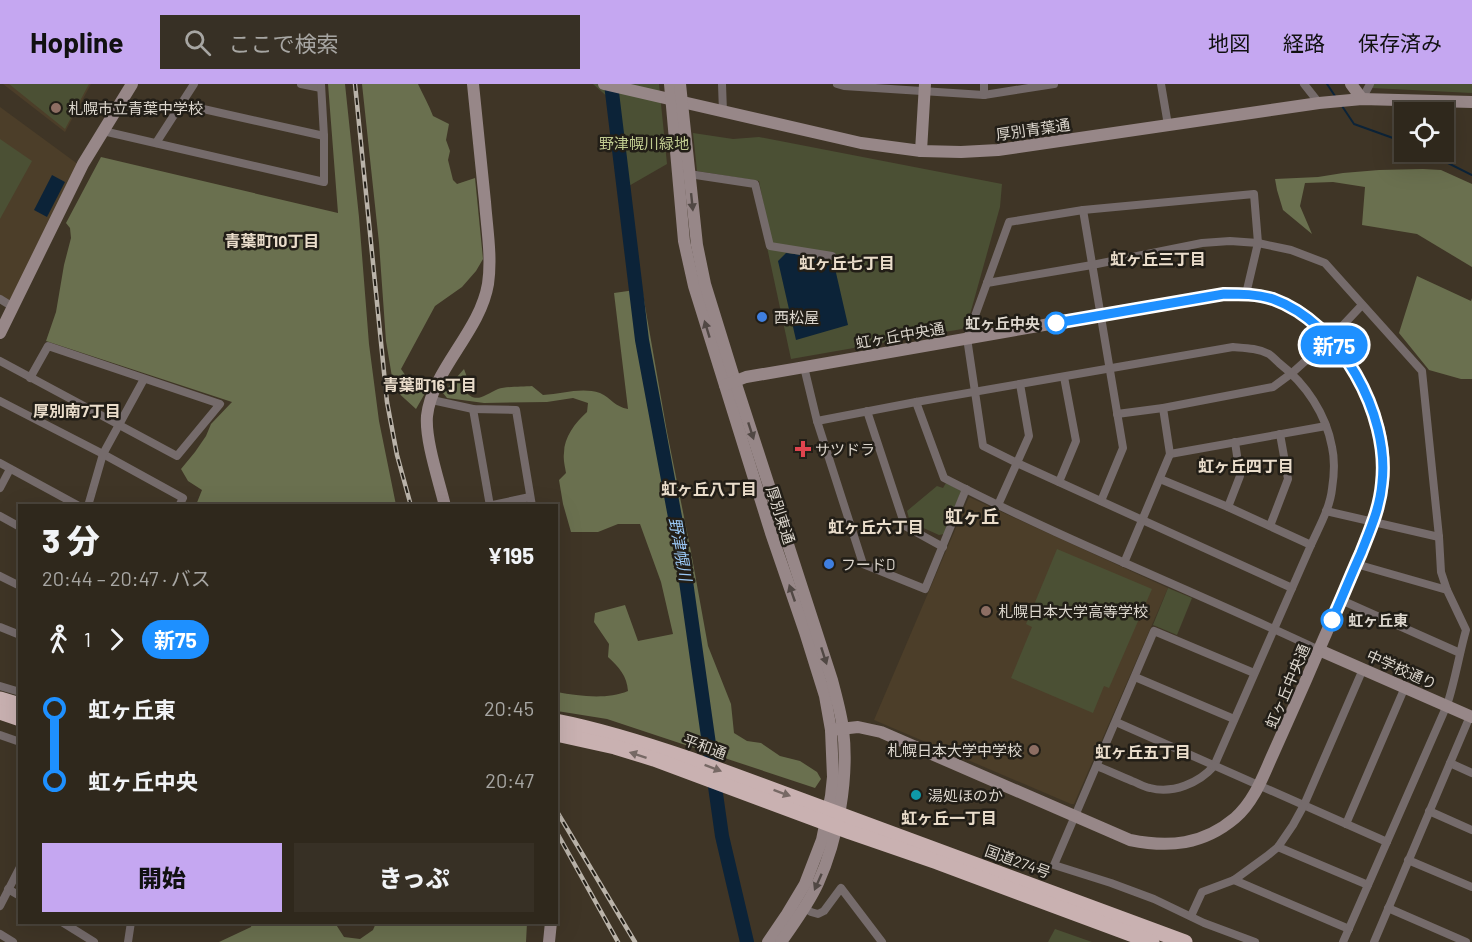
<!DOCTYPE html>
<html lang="ja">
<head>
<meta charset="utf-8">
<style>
	:root { --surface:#2f281c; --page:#373025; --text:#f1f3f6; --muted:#a7a6a3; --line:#4a443b; --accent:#c5a7f1 }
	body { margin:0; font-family:Barlow,"Noto Sans JP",sans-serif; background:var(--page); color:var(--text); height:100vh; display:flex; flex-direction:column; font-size:22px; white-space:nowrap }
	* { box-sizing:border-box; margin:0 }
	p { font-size:20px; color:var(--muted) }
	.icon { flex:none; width:33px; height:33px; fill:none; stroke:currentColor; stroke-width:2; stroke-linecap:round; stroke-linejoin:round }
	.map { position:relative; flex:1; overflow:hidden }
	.drawer { position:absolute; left:18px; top:420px; width:540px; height:420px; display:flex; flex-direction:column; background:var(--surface); border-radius:0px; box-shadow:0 6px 24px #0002,0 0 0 2px var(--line) }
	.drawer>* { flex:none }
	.badge { padding:0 12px; border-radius:20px; font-size:21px; line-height:39px }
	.tools { position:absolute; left:1394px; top:18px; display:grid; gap:12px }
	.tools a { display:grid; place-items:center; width:60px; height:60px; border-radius:0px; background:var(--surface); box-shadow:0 6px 24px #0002,0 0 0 2px var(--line); font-size:30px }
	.map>.badge { position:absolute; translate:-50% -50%; box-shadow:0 0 0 3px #fff }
	.legs { display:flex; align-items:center; gap:9px; height:66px; padding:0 24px; font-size:20px }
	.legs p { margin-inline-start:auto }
	.overview { display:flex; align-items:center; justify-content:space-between; height:102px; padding:0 24px }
	h1 { font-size:33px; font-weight:800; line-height:45px }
	.button { display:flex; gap:12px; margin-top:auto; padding:12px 24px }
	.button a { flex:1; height:69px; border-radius:0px; background:var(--accent); color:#111; font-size:24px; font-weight:800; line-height:69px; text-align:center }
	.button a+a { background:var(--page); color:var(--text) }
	ul { padding:0 24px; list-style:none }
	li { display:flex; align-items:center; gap:21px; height:72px; font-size:22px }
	li i { display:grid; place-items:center; width:9px; height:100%; margin:0 8px; background:currentColor }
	li i::after { content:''; width:15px; height:15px; margin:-8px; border:4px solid; border-radius:50%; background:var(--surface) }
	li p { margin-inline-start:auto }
	li:first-child i { background:linear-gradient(#0000 50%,currentColor 0) }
	li:last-child i { background:linear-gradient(currentColor 50%,#0000 0) }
	header { display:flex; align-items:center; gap:36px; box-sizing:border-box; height:84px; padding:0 30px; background:var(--accent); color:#111 }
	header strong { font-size:28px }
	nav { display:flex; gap:33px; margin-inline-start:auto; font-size:21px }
	.search { width:420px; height:54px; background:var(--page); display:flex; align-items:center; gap:15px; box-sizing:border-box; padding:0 21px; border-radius:0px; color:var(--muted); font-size:22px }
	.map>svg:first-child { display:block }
	.built { fill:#4c3e29 }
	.green { fill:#4b5034 }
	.forest { fill:#6a704f }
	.water { fill:#0c2338 }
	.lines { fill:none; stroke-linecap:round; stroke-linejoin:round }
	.stream { stroke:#0c2338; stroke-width:2 }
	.river { stroke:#0c2338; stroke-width:14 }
	.street { stroke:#756b6b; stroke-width:8 }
	.secondary { stroke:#978788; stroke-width:12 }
	.highway { stroke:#c9b1b1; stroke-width:15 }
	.rail-casing { stroke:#bab3a9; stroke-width:4.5 }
	.rail { stroke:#221e17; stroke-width:2; stroke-dasharray:7; stroke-linecap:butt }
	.oneway { fill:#514844 }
	.oneway2 { fill:#766864 }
	.line-1-casing { stroke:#fff; stroke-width:14 }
	.line-1 { stroke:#1e90ff; stroke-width:9 }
	.education-dot { fill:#8d6e63; stroke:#221e17; stroke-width:2 }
	.shop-dot { fill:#3f7fe0; stroke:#221e17; stroke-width:2 }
	.stop-1-dot { fill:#fff; stroke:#1e90ff; stroke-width:3 }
	.health-dot { fill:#e0444e; stroke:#221e17; stroke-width:2 }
	.culture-dot { fill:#0f9aa8; stroke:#221e17; stroke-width:2 }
	.labels { text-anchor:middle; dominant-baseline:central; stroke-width:5; stroke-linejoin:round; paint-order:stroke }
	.poi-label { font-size:15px; fill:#dcd6cd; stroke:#221e17; text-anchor:start }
	.street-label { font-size:15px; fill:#dcd6cd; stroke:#221e17 }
	.park-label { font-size:15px; fill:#c0cb90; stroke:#221e17 }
	.stop-label { font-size:15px; font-weight:bold; fill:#dcd6cd; stroke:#221e17; text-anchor:end }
	.neighbourhood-label { font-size:16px; font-weight:bold; fill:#eaddcb; stroke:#221e17 }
	.water-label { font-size:16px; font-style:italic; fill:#9bc8f5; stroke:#221e17 }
	.quarter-label { font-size:18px; font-weight:bold; fill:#eaddcb; stroke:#221e17 }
</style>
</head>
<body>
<header>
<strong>Hopline</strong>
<div class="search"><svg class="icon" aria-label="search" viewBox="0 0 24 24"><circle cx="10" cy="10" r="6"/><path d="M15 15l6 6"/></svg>ここで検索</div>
<nav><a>地図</a><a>経路</a><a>保存済み</a></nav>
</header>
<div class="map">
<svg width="1472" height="858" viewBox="0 0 1472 858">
	<rect width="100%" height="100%" fill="#3f3526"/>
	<g class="built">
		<path d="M3,0h88l-26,48z"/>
		<path d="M0,23l79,58 -67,138 -12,-7z"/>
		<path d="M969,413l199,91 -94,216h-3l-197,-84z"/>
	</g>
	<g class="green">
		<path d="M9,0h80l-24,45z"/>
		<path d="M593,0h66l8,80 -40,23 -8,-80z"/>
		<path d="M1374,0h98v9l-100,-5z"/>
		<path d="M693,49l40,6 26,-2 243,47 -2,23 -33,118 -5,4 -171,30 -27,-126 5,-1 -10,-51 -62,-10z"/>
		<path d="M0,55l32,22 -32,58z"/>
		<path d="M946,399l15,8 -17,43 -5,1 -29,-13 -3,-11 30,-25 6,2z"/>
		<path d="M1057,465l95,40 -43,99 -5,-2 -11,27 -82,-35 21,-51 -6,-3z"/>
		<path d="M1168,504l24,10 -15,37 -24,-10z"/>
		<path d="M1055,845l37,13h-44z"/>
	</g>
	<g class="forest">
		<path d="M328,0h17l14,133 10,127 10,77 17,84h-200l6,-15 -14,-9 -7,-12 14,-17 11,-16 5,-12 21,-22 -186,-61 10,-29 8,-47 7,-27 -1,-10 -4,-5 35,-66 237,56z"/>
		<path d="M362,0h56c5,11 11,21 15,32l16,8 -3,16 4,11 -2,9 5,20 4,4 18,-6 8,81 -7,12 -14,16 -27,19 -34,63 7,10 20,9 -12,21 -22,-20 -8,-48 -7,-98z"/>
		<path d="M1423,85l18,1 31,14v83l-55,-33 -55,-9 3,-38 -32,-5 -28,1 -5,23 12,28 -29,-24 -6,-20 -2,-11 43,-2 25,-4 36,-3z"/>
		<path d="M1417,192l54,25 1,-3v81h-11l-32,-9 -30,-37z"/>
		<path d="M642,205l25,143 24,120 17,94 23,58 3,29 13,8 14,2 19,13 20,5 17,11 4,7 -6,9 -208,-69 -50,-8v-19c22,4 49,8 71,-1 -1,-15 -9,-24 -20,-34l1,-13 -15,-22 1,-9 30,-8 13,36 35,-7 -12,-52 -21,-58h-22l-20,8h-27l-8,-28 -4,-24 7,-7c-1,-7 -3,-13 -2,-20 0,-16 11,-30 23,-41l1,-9 -15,-5 -26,4 -63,1 -37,-5 -4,-5 21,-24 4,11 -4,10c12,15 20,5 34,-1 8,-3 25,-2 34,-3l11,9c20,-1 38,-8 57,-2 11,5 15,14 28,16l-14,-116z"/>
		<path d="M252,839h83l9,14 16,2 13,-9 3,-7h151l-1,19h-307l32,-15z"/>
	</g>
	<g class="water">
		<path d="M52,91l13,7 -18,35 -13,-7z"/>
		<path d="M786,169l41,5 2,6h5l14,61 -52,15 -18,-79z"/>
	</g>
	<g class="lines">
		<g class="stream">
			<path d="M1327,0l8,12"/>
			<path d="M1342,22l12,18 50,18"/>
			<path d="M1426,68l46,23"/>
		</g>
		<path class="river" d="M611,0l31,256 41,220 39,276 25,106"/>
		<g class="street">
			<path d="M301,0l20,4"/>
			<path d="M722,0l1,28"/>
			<path d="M837,0l7,2 140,9 70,-11"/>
			<path d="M1161,0l7,41"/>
			<path d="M1304,0l15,19"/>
			<path d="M984,11v-11"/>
			<path d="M1362,15l8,-15"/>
			<path d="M181,20l143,32"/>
			<path d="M103,47l221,51v-46l-3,-52"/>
			<path d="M156,59l38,-59"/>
			<path d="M689,90l66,10 15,62 62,10"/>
			<path d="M1083,126l40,238 -22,53"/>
			<path d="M987,199l105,-18 110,-22 28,-2 28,2 33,7 34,13 97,108 17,166 2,35 6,18"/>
			<path d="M1246,210l12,-51 -4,-49 -171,16 -74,12 -42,116 16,108 34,17 275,125"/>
			<path d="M0,215l13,8"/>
			<path d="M0,277l177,95 43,-52 -172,-58 -18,32"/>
			<path d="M804,283l13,54 46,143 62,25 41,-100"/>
			<path d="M432,316l41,9 43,1 16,96"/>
			<path d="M0,317l103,53 80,44 -4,8"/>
			<path d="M916,318l28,76c122,63 250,113 375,172"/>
			<path d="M473,325l17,97"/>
			<path d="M867,327l38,115 38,21"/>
			<path d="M1117,330l46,-6 110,-21 19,-14 38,-34 32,-34"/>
			<path d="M817,337l99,-19 317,-55c12,1 24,1 36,7 3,2 7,6 10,9 27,21 47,51 53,84 3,13 2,29 0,42 -2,19 -13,38 -21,56l-97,221c-15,17 -41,28 -64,22 -6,-1 -12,-5 -18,-7 -12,-5 -23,-10 -35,-15"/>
			<path d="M1170,370l156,-28"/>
			<path d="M0,379l79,43"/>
			<path d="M1160,395l68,28 83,38"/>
			<path d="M1059,398l17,-41 -12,-64"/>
			<path d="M0,404l10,-19"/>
			<path d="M998,421l31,-69 -9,-52"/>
			<path d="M88,422l15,-52 41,-75"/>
			<path d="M488,422l42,-9"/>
			<path d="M1228,423l12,-31 -5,-34"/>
			<path d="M1326,427l113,26"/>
			<path d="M0,432l20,11"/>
			<path d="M1270,442l18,-47 -8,-45"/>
			<path d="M1124,479l46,-109 -7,-46"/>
			<path d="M0,492l20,10"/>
			<path d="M1341,516l119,53"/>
			<path d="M0,543l20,8"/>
			<path d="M1254,589l-100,-42 -100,234 57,18 43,16 50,24 51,19"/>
			<path d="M1135,593l99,42"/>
			<path d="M0,602l20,6"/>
			<path d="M1116,638l271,120"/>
			<path d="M0,651l20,7"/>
			<path d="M1450,679l22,10"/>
			<path d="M1429,727l43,19"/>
			<path d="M1346,740l59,-137"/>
			<path d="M1278,763l90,38"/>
			<path d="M1408,776l64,27"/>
			<path d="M1234,796l115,49"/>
			<path d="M8,805l12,7"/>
			<path d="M0,822l20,-39"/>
			<path d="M805,824l6,4 7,2 6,-3 17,-23 41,54"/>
			<path d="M1388,824l78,34"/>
			<path d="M1191,832l11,-24 32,-12 33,-24 11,-9 15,-22 11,-20 59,-136"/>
			<path d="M62,838l32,20"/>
			<path d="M0,850l13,8"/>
			<path d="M128,858l3,-20"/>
			<path d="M1343,858l104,-237c8,-24 12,-50 19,-75l-19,-40 -91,-26"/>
			<path d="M1374,858l96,-226"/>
		</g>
		<g class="secondary">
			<path d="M604,0l257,59 60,8 40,1 37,-2 321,-47 43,-4 110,3"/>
			<path d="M670,0l14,157 10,45 77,247 34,99 20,64 6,34 2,47 -2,19 -9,44 -17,44 -18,30 -19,28"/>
			<path d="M680,0l17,161 8,39 30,97 97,299c4,16 9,33 11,49 6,49 -5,110 -25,154 -10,22 -24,40 -37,59"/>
			<path d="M1351,0l11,15"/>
			<path d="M921,67l4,-67"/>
			<path d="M0,249l83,-169 49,-80"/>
			<path d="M725,301l21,-8c113,-19 226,-39 338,-59 31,-6 62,-11 93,-16 22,-4 45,-10 68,-8 20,1 41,9 58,20 24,18 46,45 59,72 15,29 24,63 21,96 -3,27 -15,53 -25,77 -17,41 -35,81 -52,121 -11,25 -22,49 -33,74 -10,22 -19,48 -38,64 -32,27 -66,30 -105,22l-249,-108 -23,-5 -27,3"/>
			<path d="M445,422c-6,-25 -20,-66 -18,-90 5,-46 53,-84 61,-132 4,-27 -1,-55 -3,-82 -4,-39 -8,-79 -12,-118"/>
			<path d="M1319,566l153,67"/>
			<path d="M549,858l2,-20"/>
		</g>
		<g class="highway">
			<path d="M0,615l20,6"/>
			<path d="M0,628l20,7"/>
			<path d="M556,637c46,9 90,23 134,38l495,183"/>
			<path d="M556,650l59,13 39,12 196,73 87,30 215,80"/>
		</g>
		<g class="rail-casing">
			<g id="rail">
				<path d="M355,0l32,318 10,53 14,51"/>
				<path d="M556,726l79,132"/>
				<path d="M556,747l62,111"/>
			</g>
		</g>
		<use href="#rail" class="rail"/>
	</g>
	<defs><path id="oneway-solid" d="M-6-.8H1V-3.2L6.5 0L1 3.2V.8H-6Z" transform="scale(1.5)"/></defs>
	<g class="oneway">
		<use href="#oneway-solid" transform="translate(692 118) rotate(84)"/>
		<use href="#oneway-solid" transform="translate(707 245) rotate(-107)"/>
		<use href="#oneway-solid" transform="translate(751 347) rotate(72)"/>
		<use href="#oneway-solid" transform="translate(792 509) rotate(-109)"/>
		<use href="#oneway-solid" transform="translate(824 572) rotate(72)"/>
		<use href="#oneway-solid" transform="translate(818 798) rotate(114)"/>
	</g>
	<g class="oneway2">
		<use href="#oneway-solid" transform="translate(638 671) rotate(-162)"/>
		<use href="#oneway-solid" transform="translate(713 684) rotate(21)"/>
		<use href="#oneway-solid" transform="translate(782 709) rotate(20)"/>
	</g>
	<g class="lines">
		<g class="line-1-casing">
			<path id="line-1" d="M1056,239l168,-29c17,0 33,0 49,5 67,24 117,115 109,184 -2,25 -12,47 -21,70 -10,22 -19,45 -29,67"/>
		</g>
		<use href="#line-1" class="line-1"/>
	</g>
	<g class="education-dot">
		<circle cx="56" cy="24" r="6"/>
		<circle cx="986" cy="527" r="6"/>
		<circle cx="1034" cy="666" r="6"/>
	</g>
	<g class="shop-dot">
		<circle cx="762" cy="233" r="6"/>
		<circle cx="829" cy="480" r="6"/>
	</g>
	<g class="stop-1-dot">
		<circle cx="1056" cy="239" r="10"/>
		<circle cx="1332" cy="536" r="10"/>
	</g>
	<path class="health-dot" d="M800 356h6v6h6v6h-6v6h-6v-6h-6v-6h6z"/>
	<circle class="culture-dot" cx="916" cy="711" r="6"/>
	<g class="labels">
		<g class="poi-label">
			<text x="68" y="24">札幌市立青葉中学校</text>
			<text x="774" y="233">西松屋</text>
			<text x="815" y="365">サツドラ</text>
			<text x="841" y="480">フードD</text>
			<text x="998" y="527">札幌日本大学高等学校</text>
			<text x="1022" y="666" text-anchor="end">札幌日本大学中学校</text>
			<text x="928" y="711">湯処ほのか</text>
		</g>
		<g class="street-label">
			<text transform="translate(1033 45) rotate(-8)">厚別青葉通</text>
			<text transform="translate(900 251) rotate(-10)">虹ヶ丘中央通</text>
			<text transform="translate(781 431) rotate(72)">厚別東通</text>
			<text transform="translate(1402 585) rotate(24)">中学校通り</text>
			<text transform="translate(1287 602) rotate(-67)">虹ヶ丘中央通</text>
			<text transform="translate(705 662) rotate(20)">平和通</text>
			<text transform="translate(1018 777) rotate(20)">国道274号</text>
		</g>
		<g class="park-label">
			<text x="644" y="59">野津幌川緑地</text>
		</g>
		<g class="stop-label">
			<text x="1040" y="239">虹ヶ丘中央</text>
			<text x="1348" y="536" text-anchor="start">虹ヶ丘東</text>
		</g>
		<g class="neighbourhood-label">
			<text x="272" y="156">青葉町10丁目</text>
			<text x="1158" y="174">虹ヶ丘三丁目</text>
			<text x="847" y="178">虹ヶ丘七丁目</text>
			<text x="430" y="300">青葉町16丁目</text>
			<text x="77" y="326">厚別南7丁目</text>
			<text x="1246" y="381">虹ヶ丘四丁目</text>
			<text x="709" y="404">虹ヶ丘八丁目</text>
			<text x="876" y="442">虹ヶ丘六丁目</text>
			<text x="1143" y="667">虹ヶ丘五丁目</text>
			<text x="949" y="733">虹ヶ丘一丁目</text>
		</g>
		<g class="water-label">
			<text transform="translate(681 465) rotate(80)">野津幌川</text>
		</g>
		<g class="quarter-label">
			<text x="972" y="432">虹ヶ丘</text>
		</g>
	</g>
</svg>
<div class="tools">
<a><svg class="icon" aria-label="locate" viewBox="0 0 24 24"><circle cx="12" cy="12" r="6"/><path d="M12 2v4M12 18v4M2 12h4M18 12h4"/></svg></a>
</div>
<b class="badge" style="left:1334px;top:261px;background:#1e90ff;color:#fff">新75</b>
<section class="drawer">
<div class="overview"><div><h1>3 分</h1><p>20:44 – 20:47 · バス</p></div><b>¥195</b></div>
<div class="legs"><svg class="icon" aria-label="walk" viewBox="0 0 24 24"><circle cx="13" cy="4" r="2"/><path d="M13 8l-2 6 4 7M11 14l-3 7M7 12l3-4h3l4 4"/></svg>1<svg class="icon" aria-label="forward" viewBox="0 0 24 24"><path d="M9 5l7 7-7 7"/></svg><b class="badge" style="background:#1e90ff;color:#fff">新75</b></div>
<ul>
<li><i style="color:#1e90ff"></i><b>虹ヶ丘東</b><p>20:45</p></li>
<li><i style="color:#1e90ff"></i><b>虹ヶ丘中央</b><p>20:47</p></li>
</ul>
<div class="button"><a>開始</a><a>きっぷ</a></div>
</section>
</div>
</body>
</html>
